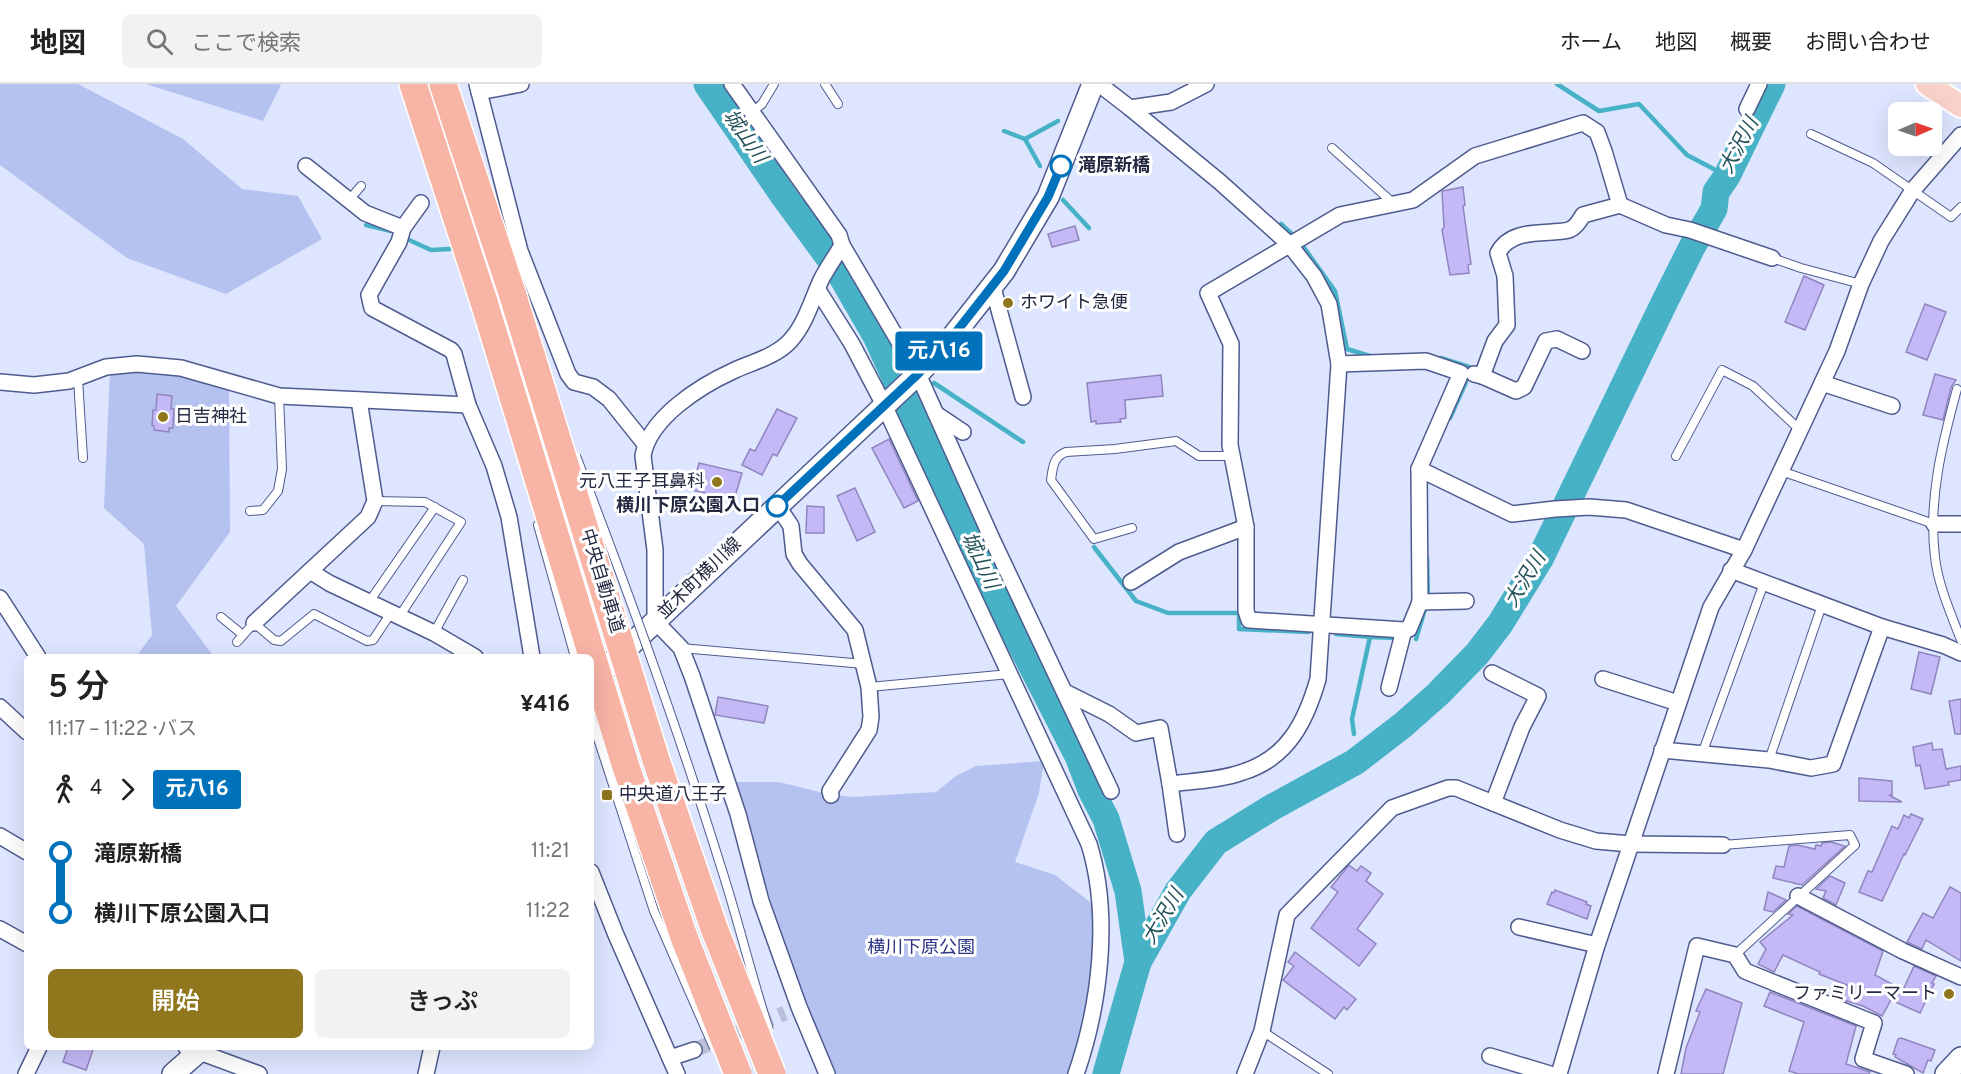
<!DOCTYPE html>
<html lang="ja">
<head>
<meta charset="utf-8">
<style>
	:root { --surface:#fff; --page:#f2f2f2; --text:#222; --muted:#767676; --line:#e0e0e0; --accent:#90771d }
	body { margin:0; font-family:Overpass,"Noto Sans JP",sans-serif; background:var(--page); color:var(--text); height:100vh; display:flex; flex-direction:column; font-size:22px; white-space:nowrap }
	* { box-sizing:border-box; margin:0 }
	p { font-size:20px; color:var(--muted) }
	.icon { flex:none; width:33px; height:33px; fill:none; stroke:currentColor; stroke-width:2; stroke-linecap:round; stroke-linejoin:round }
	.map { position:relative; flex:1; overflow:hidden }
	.sheet { position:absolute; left:24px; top:570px; width:570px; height:396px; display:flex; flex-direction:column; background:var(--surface); border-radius:9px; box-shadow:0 6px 24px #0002 }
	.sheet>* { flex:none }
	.badge { padding:0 12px; border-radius:4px; font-size:21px; line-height:39px }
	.needle { width:39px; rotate:88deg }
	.buttons { position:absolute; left:1888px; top:18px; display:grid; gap:12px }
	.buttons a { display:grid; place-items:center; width:54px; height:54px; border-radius:9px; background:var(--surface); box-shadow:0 6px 24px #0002; font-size:30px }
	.map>.badge { position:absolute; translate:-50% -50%; box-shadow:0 0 0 3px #fff }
	.legs { display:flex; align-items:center; gap:9px; height:66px; padding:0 24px; font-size:20px }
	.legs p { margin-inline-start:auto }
	.headline { display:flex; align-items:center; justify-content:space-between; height:102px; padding:0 24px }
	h1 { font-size:33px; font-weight:600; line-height:45px }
	.button { display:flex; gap:12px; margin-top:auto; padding:12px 24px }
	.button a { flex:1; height:69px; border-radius:9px; background:var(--accent); color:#fff; font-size:24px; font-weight:600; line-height:69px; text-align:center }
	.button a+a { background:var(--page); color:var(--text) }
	ul { padding:0 24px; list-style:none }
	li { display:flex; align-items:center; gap:21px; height:60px; font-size:22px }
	li i { display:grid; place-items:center; width:9px; height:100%; margin:0 8px; background:currentColor }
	li i::after { content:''; width:15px; height:15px; margin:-8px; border:4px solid; border-radius:50%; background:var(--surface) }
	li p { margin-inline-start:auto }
	li:first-child i { background:linear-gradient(#0000 50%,currentColor 0) }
	li:last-child i { background:linear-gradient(currentColor 50%,#0000 0) }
	header { display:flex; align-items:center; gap:36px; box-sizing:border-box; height:84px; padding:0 30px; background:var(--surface); border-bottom:2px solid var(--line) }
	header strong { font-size:28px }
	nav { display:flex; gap:33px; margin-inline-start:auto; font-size:21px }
	.search { width:420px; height:54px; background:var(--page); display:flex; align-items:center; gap:15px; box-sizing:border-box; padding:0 21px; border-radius:9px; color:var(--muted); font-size:22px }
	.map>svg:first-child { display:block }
	.green { fill:#b5c1ef }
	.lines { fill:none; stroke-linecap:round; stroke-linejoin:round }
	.stream { stroke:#47b1c6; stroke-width:4.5 }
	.river { stroke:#47b1c6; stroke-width:27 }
	.building { fill:#c4b8f6; stroke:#9185bf; stroke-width:1.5 }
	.street-tunnel { stroke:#b9bfd8; stroke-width:15; stroke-dasharray:15 8; stroke-linecap:butt }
	.lane-casing { stroke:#4e5b8f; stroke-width:10 }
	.street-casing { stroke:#4e5b8f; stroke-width:18 }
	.secondary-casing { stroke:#4e5b8f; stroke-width:24 }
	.primary-casing { stroke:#fff; stroke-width:26 }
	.highway-casing { stroke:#fff; stroke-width:30 }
	.lane { stroke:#fff; stroke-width:8 }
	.street { stroke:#fff; stroke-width:15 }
	.secondary { stroke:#fff; stroke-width:21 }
	.primary { stroke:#fbd2c9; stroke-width:22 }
	.highway { stroke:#f8b4a5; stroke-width:27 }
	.lane-bridge-casing { stroke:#4e5b8f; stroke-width:10; stroke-linecap:butt }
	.highway-bridge-casing { stroke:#fff; stroke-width:30; stroke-linecap:butt }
	.lane-bridge { stroke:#fff; stroke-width:8 }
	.highway-bridge { stroke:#f8b4a5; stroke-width:27 }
	.line-1-casing { stroke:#fff; stroke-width:14 }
	.line-1 { stroke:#0072bc; stroke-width:9 }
	.stop-1-dot { fill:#fff; stroke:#0072bc; stroke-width:3 }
	.poi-dot { fill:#90771d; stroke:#fff; stroke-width:2 }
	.labels { text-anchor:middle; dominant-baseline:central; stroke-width:6; stroke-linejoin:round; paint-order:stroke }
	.stop-label { font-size:18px; font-weight:bold; fill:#232940; stroke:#fff; text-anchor:start }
	.poi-label { font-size:18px; fill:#232940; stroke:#fff; text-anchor:start }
	.street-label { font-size:18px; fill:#232940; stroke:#fff }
	.park-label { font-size:18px; fill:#2c3583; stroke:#fff }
	.water-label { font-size:20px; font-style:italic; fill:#25535c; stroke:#fff }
</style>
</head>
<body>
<header>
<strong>地図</strong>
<div class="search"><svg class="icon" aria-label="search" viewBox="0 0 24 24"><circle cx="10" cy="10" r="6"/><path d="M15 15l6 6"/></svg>ここで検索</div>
<nav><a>ホーム</a><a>地図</a><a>概要</a><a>お問い合わせ</a></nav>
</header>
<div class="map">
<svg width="1961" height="990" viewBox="0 0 1961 990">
	<rect width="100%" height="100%" fill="#dee5fe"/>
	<g class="green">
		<path d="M0,0h78l105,55 59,50 56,7 24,43 -96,55 -99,-36 -127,-93z"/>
		<path d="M146,0h132l3,1 -18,36z"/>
		<path d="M110,287l93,5 26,9 1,147 -54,74 38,51h-78l16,-22 -8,-91 -40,-36z"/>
		<path d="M1044,677l-5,32 -24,69 40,13 40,31c1,57 -8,113 -24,168h-236c-22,-54 -44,-108 -62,-164 -13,-43 -24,-86 -39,-128h45l52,13 22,2 83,-5 20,-16 20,-10z"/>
	</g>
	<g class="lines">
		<g class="stream">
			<path d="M1557,0l42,27 40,-7 48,51 40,21"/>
			<path d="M1004,47l21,8"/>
			<path d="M1040,82l-15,-27 33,-18"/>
			<path d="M1063,116l26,28"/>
			<path d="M1281,140l12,11"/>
			<path d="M366,141l25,6"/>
			<path d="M407,155l24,11 19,-1"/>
			<path d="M1300,158l35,49 12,58 26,8"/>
			<path d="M1441,274l28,9"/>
			<path d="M934,299l89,59"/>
			<path d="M1450,334l16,-36"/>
			<path d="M1094,463l42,54 32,12h71v16l70,3"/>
			<path d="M1427,474l1,38"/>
			<path d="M1336,550l34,3 -18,82 2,15"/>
			<path d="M1370,553l26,1"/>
			<path d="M1416,555l9,-30"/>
			<path d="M1357,664l3,10"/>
		</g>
		<g class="river">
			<path d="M707,0l76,111 55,75 38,66 112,245 90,175 13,34 15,29 22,72 10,71 -32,112"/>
			<path d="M1138,878l40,-71 38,-49 55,-34 84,-46 48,-37 35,-31 39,-40 23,-30 40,-65 126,-260 26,-52 22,-38 2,-17 11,-16 45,-92"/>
		</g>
	</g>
	<g class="building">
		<path d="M1463,103l2,18 -2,1 8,58 -3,1 1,8 -19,2 -8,-45 2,-3 -2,-36z"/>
		<path d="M1075,142l4,14 -27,7 -4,-13z"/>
		<path d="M1804,192l20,9 -19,45 -20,-8z"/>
		<path d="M1925,220l21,8 -19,48 -21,-8z"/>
		<path d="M1935,290l21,6 -5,7 -8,33 -20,-5z"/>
		<path d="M1161,291l2,21 -38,4 1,18 -6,1 1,3 -25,2v-3l-5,1 -4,-39z"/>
		<path d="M157,310l15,2 -1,13h3l-1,19h-4v4l-15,-2v-4l-2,-1 1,-15h3z"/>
		<path d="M777,325l20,9 -20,38 -4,-2 -11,21 -20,-10 8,-16 5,2z"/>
		<path d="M889,355l29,62 -14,7 -32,-60z"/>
		<path d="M699,379l43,10 -8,27 -42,-10z"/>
		<path d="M855,404l20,44 -18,9 -20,-45z"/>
		<path d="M807,422l17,1v26h-18z"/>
		<path d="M1919,568l21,5 -9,37 -20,-5z"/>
		<path d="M718,613l50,9 -4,17 -49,-8z"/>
		<path d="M1961,615v35h-6l-6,-33z"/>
		<path d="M1932,659l1,7 9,-1 4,20 15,-3v14l-13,2 1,3 -24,4 -5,-24 -4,1 -3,-19z"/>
		<path d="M1859,694l33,3v14h-3l13,7 -43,-1z"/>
		<path d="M1911,730l12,5 -18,36 -1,-1 -22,47 -23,-9 9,-21 4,1 20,-46 6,3 6,-14 5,3z"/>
		<path d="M1831,758l14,4 -43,39 -29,-7 3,-12 8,1 5,-21 8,-1 18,4 1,-4 5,1 1,-3z"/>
		<path d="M1349,781l8,6 4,-5 10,7 -5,8 17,13 -26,35 19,15 -17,22 -48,-38 27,-36 -7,-5z"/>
		<path d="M1830,792l15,7 -9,22 -13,-7 3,-7 -10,-2z"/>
		<path d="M1950,803l11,6v68l-35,-21 -4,9 -15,-7 16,-29 10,5z"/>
		<path d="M1555,806l32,12 -1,2 5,2 -4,13 -40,-15 5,-12 2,1z"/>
		<path d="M1768,808l18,8 -13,12 -9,-2z"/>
		<path d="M1797,822l86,45 -8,24 28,15 11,-24 22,10 -4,7 2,1 -14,29 -29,-13 -9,16 -19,-10 -20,-6 4,-15 -28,-11 1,-2 -37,-17 -9,17 -16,-8 8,-15 -6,-7 33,-27 -5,-1z"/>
		<path d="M1295,868l61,47 -9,11 -3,-3 -9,12 -52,-39 11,-14 -6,-4z"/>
		<path d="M1706,905l36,14 -19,71h-42l5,-26 14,-36 -4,-1z"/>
		<path d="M1770,908l86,34 -10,38 24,8 -1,2h-71l-9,-3 15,-49 -40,-16z"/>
		<path d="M1901,954l34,12 -4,11 -3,-1 -5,13 -28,-16 1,-2 -3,-1 5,-15z"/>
		<path d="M68,963h26l-8,23 -23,-8z"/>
	</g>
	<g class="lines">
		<path class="street-tunnel" d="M694,966l91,-37"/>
		<g class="lane-casing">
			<g id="lane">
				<path d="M825,0l13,20"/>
				<path d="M752,28l10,-8 12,-20"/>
				<path d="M1811,50l62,29 78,54 10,-10"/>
				<path d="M1332,64l61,55"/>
				<path d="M349,116l12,-14"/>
				<path d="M1772,174l29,10 60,16"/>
				<path d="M78,295l5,79"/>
				<path d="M1957,305c-15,55 -29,111 -22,168 3,28 16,57 26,83"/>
				<path d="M1676,372l46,-86 31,16 47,44"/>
				<path d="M1781,387l153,53"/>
				<path d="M375,417l50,1 36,20 -62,95"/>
				<path d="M250,427l13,-1 15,-19 4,-22 -3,-73"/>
				<path d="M538,441l37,132"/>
				<path d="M1132,444l-38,11 -43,-59c2,-13 2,-23 15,-28l49,-3 61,-8 23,15h33"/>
				<path d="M369,518l66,-95"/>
				<path d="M221,533l22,18"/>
				<path d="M434,549l29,-53"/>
				<path d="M237,558l17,-19 20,17 7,1 33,-27 53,27 6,-1 18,-27"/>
				<path d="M681,564l183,16"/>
				<path d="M869,603l141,-13"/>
				<path d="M1702,670l62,-171"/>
				<path d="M1769,676l53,-155"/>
				<path d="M1723,761l127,-10 5,10 -120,110"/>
				<path d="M1262,947l66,43"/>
			</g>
		</g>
		<g class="street-casing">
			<g id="street">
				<path d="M477,0l43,167 48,123 6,8 19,5 16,12 36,45"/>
				<path d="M732,0l107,151 3,10c-6,11 -15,23 -21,35 -9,20 -16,45 -31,61 -15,16 -38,21 -57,30 -33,15 -84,47 -90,85l12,94v71l26,27 11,28 46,138 23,87 38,106 28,67"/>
				<path d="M479,8l42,-8"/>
				<path d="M1130,24l41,-6 35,-18"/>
				<path d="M1747,25l12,-25"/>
				<path d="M306,82l59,47 38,15 -4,14 -30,53 3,13 79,42 3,4 14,51 26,61 15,51 23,140"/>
				<path d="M1620,121l46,20 24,5 82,28"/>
				<path d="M403,144l18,-25"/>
				<path d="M842,161l76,129 74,165 119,252"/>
				<path d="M993,204l30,109"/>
				<path d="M818,206l34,54 32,61 205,439c22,71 11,161 -13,230"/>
				<path d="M1339,280l87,-3 35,12 -42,96 1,133 -11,27 -5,1 -155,-10 -3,-9v-84l-16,-82 1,-101 -23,-51 132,-78 73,-15 62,-44 108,-33 14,9 7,19 16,54 -37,10c-3,5 -6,11 -12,14 -5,3 -13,2 -19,3 -20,1 -44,1 -54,21l7,23 2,49 -12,16 -13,35"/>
				<path d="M1474,290l8,2 34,15 8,-4 22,-46 11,-2 25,12"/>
				<path d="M0,298l34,3 35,-4 37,-14 31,-3 44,4 98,28 189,9"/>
				<path d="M1822,299l70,23"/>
				<path d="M936,330l27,18"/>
				<path d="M1419,385l93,45 43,-5 34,-2 37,3 118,40"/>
				<path d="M777,421l14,21 3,28 6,10 55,66 14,57 2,30 -2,13 -39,61 1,4"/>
				<path d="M1934,440h27"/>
				<path d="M1731,486l151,57 61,18 18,8"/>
				<path d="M310,487l19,12 105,50 41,24"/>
				<path d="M1131,498l48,-30 67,-25"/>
				<path d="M0,514l38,59"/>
				<path d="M1420,518l46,-1"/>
				<path d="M254,539l114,-106 7,-16 -16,-101"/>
				<path d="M1492,589l46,23 -16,31 -29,76"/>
				<path d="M1603,595l75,24"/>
				<path d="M1389,604l15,-58"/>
				<path d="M1065,608l44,22 27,19 24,-5 10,56c24,-3 51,-4 73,-12 45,-14 63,-51 75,-93l21,-315 -10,-60 -15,-28 -25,-32 -69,-62 -90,-74 -31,-24"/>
				<path d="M0,623l27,25"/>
				<path d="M1662,666l107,10 42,8 22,-4 49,-137"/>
				<path d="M1170,700l7,50"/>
				<path d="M0,752l27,16"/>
				<path d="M591,788l25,63 61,139"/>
				<path d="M1798,812l105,55 58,26"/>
				<path d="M1519,843l78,18"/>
				<path d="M0,845l27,15"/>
				<path d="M186,963l73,27"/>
				<path d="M1490,972l60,18"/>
				<path d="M670,974l24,-8"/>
				<path d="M26,990l13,-27"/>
				<path d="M426,990l6,-27"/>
				<path d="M1245,990l17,-43 25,-116 105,-107 56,-20h8l104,42 36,11 35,3 92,1"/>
				<path d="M1559,990l38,-129 114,-338 33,-57 37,-79 56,-120 24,-67 20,-43 32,-51 48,-55"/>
				<path d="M1666,990l31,-128 38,9 10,16 129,52 -11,36 43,15"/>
			</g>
		</g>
		<g class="secondary-casing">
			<g id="secondary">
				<path d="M591,598l327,-308 31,-33 55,-70 44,-74 45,-113"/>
				<path d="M173,990l31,-27"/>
				<path d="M1946,990l15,-16"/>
			</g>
		</g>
		<g class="primary-casing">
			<path id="primary" d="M1927,0l34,22"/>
		</g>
		<g class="highway-casing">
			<g id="highway">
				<path d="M413,0l71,218"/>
				<path d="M443,0l70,212"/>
			</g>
		</g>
		<use href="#lane" class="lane"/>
		<use href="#street" class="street"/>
		<use href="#secondary" class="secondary"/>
		<use href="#primary" class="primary"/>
		<use href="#highway" class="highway"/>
		<g class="lane-bridge-casing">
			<g id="lane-bridge">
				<path d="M576,372c52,135 101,270 144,408 18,55 31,111 49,166"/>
				<path d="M591,633l63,194 60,137"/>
			</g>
		</g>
		<g class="highway-bridge-casing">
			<g id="highway-bridge">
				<path d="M513,212l143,464 58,168 58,146"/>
				<path d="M484,218l142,465 58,170 54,137"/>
			</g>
		</g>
		<use href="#lane-bridge" class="lane-bridge"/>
		<use href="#highway-bridge" class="highway-bridge"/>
	</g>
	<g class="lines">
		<g class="line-1-casing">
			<path id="line-1" d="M777,422l141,-132 31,-33 55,-70 44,-74 13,-31"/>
		</g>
		<use href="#line-1" class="line-1"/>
	</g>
	<g class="stop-1-dot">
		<circle cx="1061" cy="82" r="10"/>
		<circle cx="777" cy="422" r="10"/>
	</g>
	<g class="poi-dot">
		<circle cx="1008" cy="219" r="6"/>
		<circle cx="163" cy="333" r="6"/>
		<circle cx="717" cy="398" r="6"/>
		<rect x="601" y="705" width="12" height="12" rx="3"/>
		<circle cx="1949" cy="910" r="6"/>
	</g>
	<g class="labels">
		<g class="stop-label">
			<text x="1078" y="82">滝原新橋</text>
			<text x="760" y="422" text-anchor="end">横川下原公園入口</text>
		</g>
		<g class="poi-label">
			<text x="1020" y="219">ホワイト急便</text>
			<text x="175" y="333">日吉神社</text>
			<text x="705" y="398" text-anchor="end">元八王子耳鼻科</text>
			<text x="619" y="711">中央道八王子</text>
			<text x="1937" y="910" text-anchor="end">ファミリーマート</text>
		</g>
		<g class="street-label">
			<text transform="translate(700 495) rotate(-44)">並木町横川線</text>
			<text transform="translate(601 497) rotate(73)">中央自動車道</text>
		</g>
		<g class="park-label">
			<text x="921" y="864">横川下原公園</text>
		</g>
		<g class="water-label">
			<text transform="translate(744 53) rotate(55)">城山川</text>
			<text transform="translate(1740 62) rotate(-62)">大沢川</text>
			<text transform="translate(979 477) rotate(65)">城山川</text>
			<text transform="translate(1526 496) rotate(-59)">大沢川</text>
			<text transform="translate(1164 833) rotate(-59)">大沢川</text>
		</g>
	</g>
</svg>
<div class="buttons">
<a><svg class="needle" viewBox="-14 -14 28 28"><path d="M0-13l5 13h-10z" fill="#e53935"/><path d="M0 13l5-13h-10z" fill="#767676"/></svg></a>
</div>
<b class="badge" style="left:939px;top:267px;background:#0072bc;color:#fff">元八16</b>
<section class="sheet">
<div class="headline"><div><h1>5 分</h1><p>11:17 – 11:22 · バス</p></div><b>¥416</b></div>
<div class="legs"><svg class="icon" aria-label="walk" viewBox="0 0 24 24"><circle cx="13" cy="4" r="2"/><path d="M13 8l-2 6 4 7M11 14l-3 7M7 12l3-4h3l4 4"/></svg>4<svg class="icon" aria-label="forward" viewBox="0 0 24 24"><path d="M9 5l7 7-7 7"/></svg><b class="badge" style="background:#0072bc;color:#fff">元八16</b></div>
<ul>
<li><i style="color:#0072bc"></i><b>滝原新橋</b><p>11:21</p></li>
<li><i style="color:#0072bc"></i><b>横川下原公園入口</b><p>11:22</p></li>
</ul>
<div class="button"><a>開始</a><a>きっぷ</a></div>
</section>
</div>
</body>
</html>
